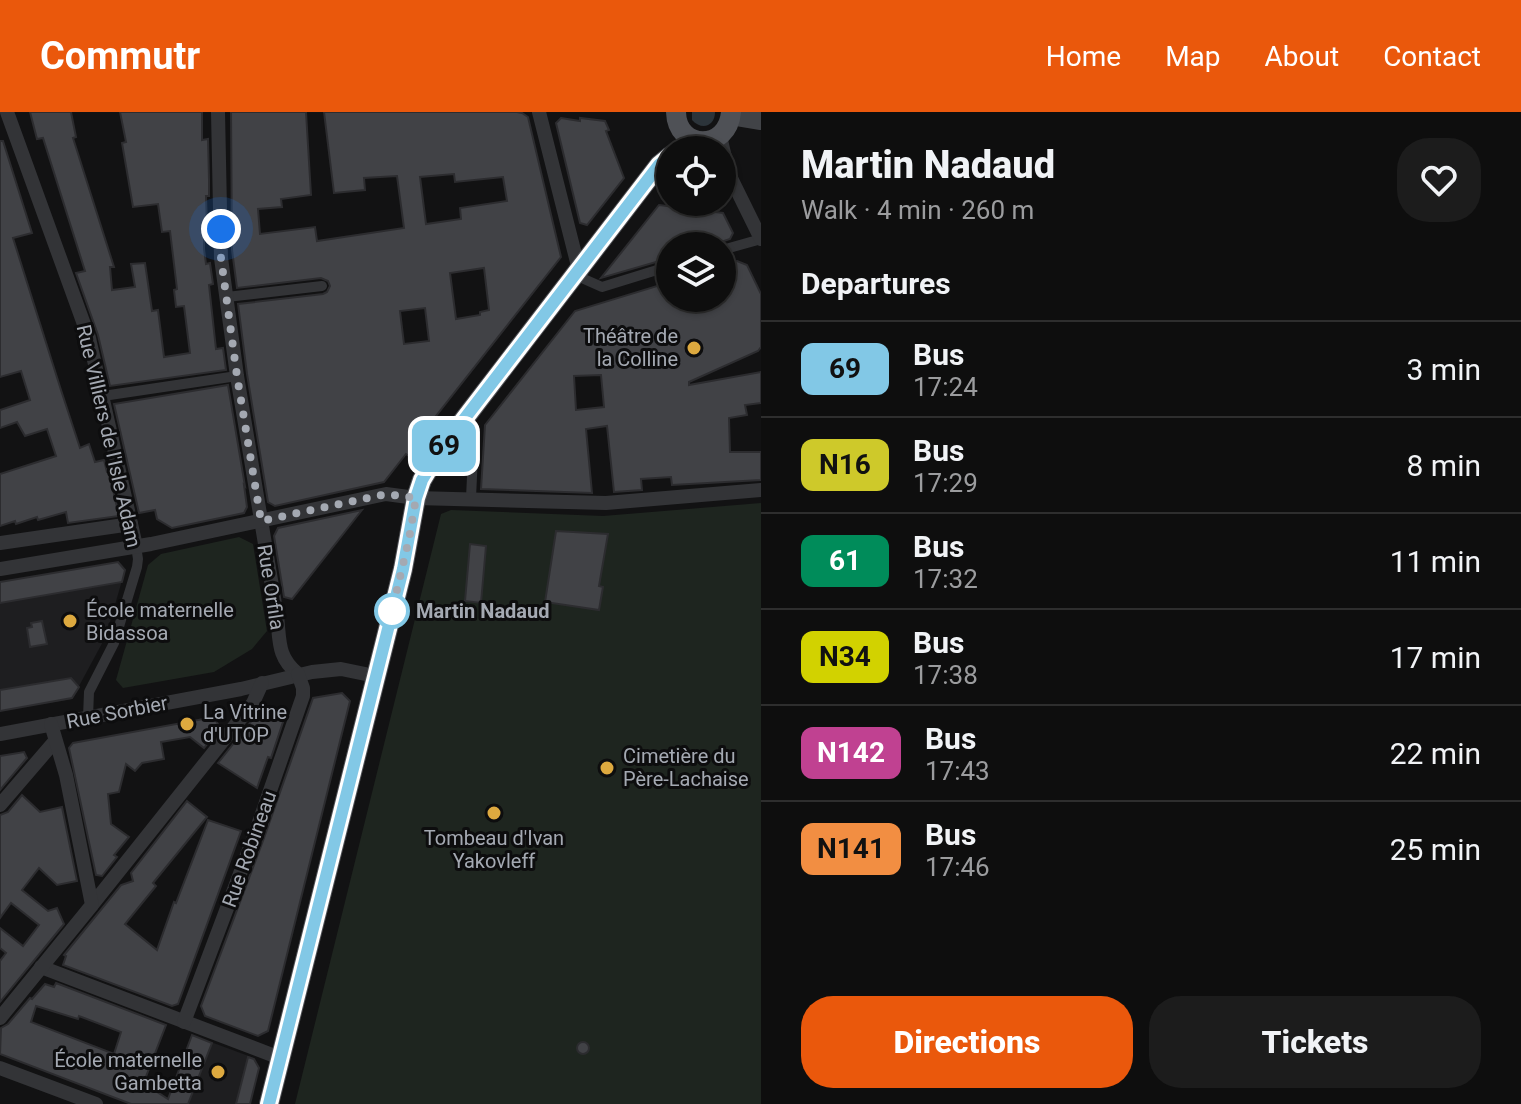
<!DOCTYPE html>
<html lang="en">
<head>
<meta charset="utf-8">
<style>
	:root { --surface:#0e0e0e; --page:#1c1c1c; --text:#f1f3f6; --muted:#9b9c9e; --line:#2e2e2e; --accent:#ea580c }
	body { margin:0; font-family:Roboto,sans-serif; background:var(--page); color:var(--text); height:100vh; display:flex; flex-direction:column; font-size:30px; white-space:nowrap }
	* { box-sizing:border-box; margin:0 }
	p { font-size:26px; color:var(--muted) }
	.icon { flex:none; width:44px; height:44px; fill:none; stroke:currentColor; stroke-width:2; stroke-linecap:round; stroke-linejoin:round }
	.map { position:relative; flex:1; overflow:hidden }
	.drawer { display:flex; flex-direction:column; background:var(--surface); width:760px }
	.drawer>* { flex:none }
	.badge { padding:0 16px; border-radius:12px; font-size:28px; line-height:52px }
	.tools { position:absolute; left:656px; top:24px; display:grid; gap:16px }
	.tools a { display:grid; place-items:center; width:80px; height:80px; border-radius:50%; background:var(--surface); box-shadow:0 2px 6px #0004,0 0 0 2px var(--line); font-size:40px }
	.you { position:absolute; width:40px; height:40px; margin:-20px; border:6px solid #fff; border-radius:50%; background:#1a73e8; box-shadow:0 0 0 12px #1a73e833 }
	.map>.badge { position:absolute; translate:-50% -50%; box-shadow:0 0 0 4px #fff }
	h2 { padding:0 40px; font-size:30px; line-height:72px }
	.round { display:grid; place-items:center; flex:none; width:84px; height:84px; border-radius:32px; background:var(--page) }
	.head { display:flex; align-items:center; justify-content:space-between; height:136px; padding:0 40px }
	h1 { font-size:38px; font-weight:800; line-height:60px }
	.button { display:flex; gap:16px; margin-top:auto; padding:16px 40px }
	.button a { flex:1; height:92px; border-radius:32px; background:var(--accent); color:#fff; font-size:32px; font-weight:800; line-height:92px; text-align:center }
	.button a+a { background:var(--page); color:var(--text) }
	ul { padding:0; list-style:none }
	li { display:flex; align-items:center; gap:24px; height:96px; padding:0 40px; border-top:2px solid var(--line) }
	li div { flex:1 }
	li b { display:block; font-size:30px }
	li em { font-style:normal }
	li .badge { min-width:88px; font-weight:700; text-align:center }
	header { display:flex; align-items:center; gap:48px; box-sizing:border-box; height:112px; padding:0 40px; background:var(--accent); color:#fff }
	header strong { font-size:38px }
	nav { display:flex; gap:44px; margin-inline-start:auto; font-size:28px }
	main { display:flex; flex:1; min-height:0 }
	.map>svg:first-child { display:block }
	.built { fill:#1e1e20 }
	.green { fill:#1e251f }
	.water { fill:#2c343a }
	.building { fill:#414246; stroke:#2c2c2f; stroke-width:2; fill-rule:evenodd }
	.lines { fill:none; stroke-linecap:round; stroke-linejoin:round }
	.pedestrian { stroke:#333437; stroke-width:10 }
	.minor { stroke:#333437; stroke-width:14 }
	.secondary { stroke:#414347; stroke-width:18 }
	.primary { stroke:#4f5156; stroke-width:20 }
	.line-casing { stroke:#fff; stroke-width:18 }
	.line { stroke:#82c8e6; stroke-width:12 }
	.walk { stroke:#a4a9b2; stroke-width:8; stroke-dasharray:0 14.4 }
	.poi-dot { fill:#dda93f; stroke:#0d0d0e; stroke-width:3 }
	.stop-dot { fill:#fff; stroke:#82c8e6; stroke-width:4 }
	.labels { text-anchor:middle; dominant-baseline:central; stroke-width:6; stroke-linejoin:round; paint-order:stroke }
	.poi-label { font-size:20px; fill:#a4a9b2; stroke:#0d0d0e; text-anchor:start }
	.street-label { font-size:20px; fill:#a4a9b2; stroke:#0d0d0e }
	.stop-label { font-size:20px; font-weight:bold; fill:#a4a9b2; stroke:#0d0d0e; text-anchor:start }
</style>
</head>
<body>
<header>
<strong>Commutr</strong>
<nav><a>Home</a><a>Map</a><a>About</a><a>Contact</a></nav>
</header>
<main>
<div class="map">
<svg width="761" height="992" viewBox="0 0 761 992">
	<rect width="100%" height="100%" fill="#121213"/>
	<g class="built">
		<path d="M118,450l7,8 -19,66 -34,63 -72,12v-129z"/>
		<path d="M192,923l62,23 5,10 -9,36h-84z"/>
	</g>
	<g class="green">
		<path d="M761,391v601h-466l146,-590 10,-4 152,6z"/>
		<path d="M239,425l14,7 14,87 -15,18 -38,23 -91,16 -7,-8 32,-115 13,-11z"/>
	</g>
	<path class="water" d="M692,0h23c0,14 -13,19 -23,8z"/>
	<g class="building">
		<path d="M30,0h41l5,25 -3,1 41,129h-4l2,23 23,-3 -4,-23 14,-1 7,48 6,-1 6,47 26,-4 -6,-47 -8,1 -2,-17 3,-1 -7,-58 -8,1 -4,-28 -25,3 -11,-64 4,-1 -6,-30h82v28l6,-1 1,40v17h-3l1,29h-3v24l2,15 4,-1 3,21 -4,1 7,64 7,-1 3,22 -116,16 -12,-51 -22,-62 9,-2 -42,-133 -6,1z"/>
		<path d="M231,0h75l5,83 -30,4 1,8 -24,2 2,25 55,-7 2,14 87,-13 -7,-52 -33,2 1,12 -31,3 -10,-81h193l5,1 6,4 33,140 -143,182 2,2 -11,15 -3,-2 -22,28 -109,24 -7,-4 -21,-128 -9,-70 85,-10 4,-2 3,-6 -2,-5 -7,-3 -84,10 -5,-38zM454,62l1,8 48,-5 4,24 -47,7 1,11 -35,5 -6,-47zM484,156l5,42 -9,2v3l-24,4 -6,-46zM425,196l4,33 -25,3 -4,-33z"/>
		<path d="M561,6l19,3v-3l25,3 4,9 -3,1 18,47 -37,47 -7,-2 -24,-100z"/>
		<path d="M0,29h3l29,92 -19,5 48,152 19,58 9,-4 6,18 9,-2 3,12h2l10,44 -51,7 -2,-11 -28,8 -1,-3 -21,7 -1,-3 -15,5v-52l56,-18 -9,-27 -22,7 -8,-14 -17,6v-18l30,-10 -9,-29 -21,6z"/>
		<path d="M659,93l64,8 10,20 -3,6 -21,7h-39v12l-69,20z"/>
		<path d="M737,149l10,4 14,29v53l-3,4 -69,31v3l72,-13v31l-16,2 2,10 -18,3 1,34h31v28l-89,5 -1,-8 -30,2 1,11 -28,2 -7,-66 -21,3 6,64 -111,-4 4,-64 90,-114 95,-29v16h52v-33zM601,263l3,32 -28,3 -2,-34z"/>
		<path d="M228,273l17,101 -1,-1 3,22 -3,6 -72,15 -15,-9 -2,-9 -16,3 -25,-109z"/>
		<path d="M362,398l-70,89 -8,-2 -10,-61 4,-8z"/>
		<path d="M556,419l52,3 -9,52 4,1 -4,23 -54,-8z"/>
		<path d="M470,432l16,2 -5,57 -16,-2z"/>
		<path d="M118,450l7,8 -3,12 -122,21v-21z"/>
		<path d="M42,509l5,23 -17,3 -3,-19 5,-1 -1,-4z"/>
		<path d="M71,566l8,9 -7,11 -72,13v-21z"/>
		<path d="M342,581l8,8 -82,330 -10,5 -53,-20 -4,-10 63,-168 49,-140z"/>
		<path d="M262,596l23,8 -14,42 -3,-1 -11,31 -39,-25z"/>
		<path d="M214,605l6,11 -16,20 -14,-11 -29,5 3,17 -22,4 -7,8 -9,-7 -7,28 -11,2 3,30 18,13 -15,18 3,2 -15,19 -6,-1 -27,-127 4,-5z"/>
		<path d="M24,640l3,6 -27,32v-34z"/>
		<path d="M22,683l18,17 22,-5 15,74 -20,4 -18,-17 -17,22 26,21 9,-3 7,16 -64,78v-41l6,-8 -6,-5v-20l23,18 16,-21 -28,-22 -11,15v-103l8,-3z"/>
		<path d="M187,689l20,16 -54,66 3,3 -31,38 32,26 17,-48 2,1 32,-83 33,11 -63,173 -6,2 -109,-41 3,-9 -2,-1 57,-70 12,-4 -2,-8z"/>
		<path d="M56,871l110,42 -24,62 15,5 11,7 24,-64 20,8 -24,61h-57l-131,-50 1,-26 7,-4 22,-26 2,1 13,-15 9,3zM36,894l42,13 1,-3 42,16 -7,22 -83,-32z"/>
		<circle cx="583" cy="936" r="6"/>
		<path d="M248,945l6,2 5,9 -9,36h-14z"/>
	</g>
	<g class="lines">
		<g class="pedestrian">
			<path d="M722,138l39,-11"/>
			<path d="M579,158l5,9 18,8 68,-21"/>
			<path d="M227,185l95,-11"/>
			<path d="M103,284l134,-20"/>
			<path d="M465,306l8,10 1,5 -3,65"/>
			<path d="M88,605l1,-25 25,-49 23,-76 1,-8 -2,-13"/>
		</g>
		<g class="minor">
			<path d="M7,0l82,226 47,208"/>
			<path d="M218,0l3,146 16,118 40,240c3,25 0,41 21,58"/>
			<path d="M539,0l40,158"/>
			<path d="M720,24l9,38 32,65"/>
			<path d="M0,431l131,-19"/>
			<path d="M0,457l151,-25 235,-50 30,4 190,5 155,-13"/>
			<path d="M0,622l241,-45 71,-17 29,-3 34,7"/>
			<path d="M0,693l55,-64"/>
			<path d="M92,793l161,-202 9,-20"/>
			<path d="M41,855l239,91"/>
			<path d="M0,906l92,-113 -26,-130 -15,-51"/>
			<path d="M184,910l71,-188 48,-138v-8l-5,-14"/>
			<path d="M0,956l96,36"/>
		</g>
		<path class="secondary" d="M731,4l30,5"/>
		<g class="primary">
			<path d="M676,0c1,39 52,39 55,0"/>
			<path d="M269,992l134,-535 13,-71 6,-18 12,-20 31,-42 194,-253 11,-9"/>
		</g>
	</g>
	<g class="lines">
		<g class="line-casing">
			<path id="line" d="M269,992l134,-535 13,-71 6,-18 12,-20 31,-42 194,-253 11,-9"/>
		</g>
		<use href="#line" class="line"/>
		<path class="walk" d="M221,117v29l16,118 24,145 125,-27 30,4 -7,41 -17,72"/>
	</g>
	<g class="poi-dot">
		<circle cx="694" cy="236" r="8"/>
		<circle cx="70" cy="509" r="8"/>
		<circle cx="187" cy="612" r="8"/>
		<circle cx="607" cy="656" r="8"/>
		<circle cx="494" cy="701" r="8"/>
		<circle cx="218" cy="960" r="8"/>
	</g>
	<circle class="stop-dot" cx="392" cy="499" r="16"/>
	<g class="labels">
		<g class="poi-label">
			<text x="678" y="224" text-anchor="end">Théâtre de<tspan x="678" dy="23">la Colline</tspan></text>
			<text x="86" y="498">École maternelle<tspan x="86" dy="23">Bidassoa</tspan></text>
			<text x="203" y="600">La Vitrine<tspan x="203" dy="23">d'UTOP</tspan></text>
			<text x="623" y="644">Cimetière du<tspan x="623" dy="23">Père-Lachaise</tspan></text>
			<text x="494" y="726" text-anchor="middle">Tombeau d'Ivan<tspan x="494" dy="23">Yakovleff</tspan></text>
			<text x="202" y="948" text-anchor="end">École maternelle<tspan x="202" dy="23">Gambetta</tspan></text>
		</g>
		<g class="street-label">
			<text transform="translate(109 324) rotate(77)">Rue Villiers de l'Isle Adam</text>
			<text transform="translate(271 475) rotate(81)">Rue Orfila</text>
			<text transform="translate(117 600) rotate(-11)">Rue Sorbier</text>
			<text transform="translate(249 737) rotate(-70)">Rue Robineau</text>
		</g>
		<g class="stop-label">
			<text x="416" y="499">Martin Nadaud</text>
		</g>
	</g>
</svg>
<div class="tools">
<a><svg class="icon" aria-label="locate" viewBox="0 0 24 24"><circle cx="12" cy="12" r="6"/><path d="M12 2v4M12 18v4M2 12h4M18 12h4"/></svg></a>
<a><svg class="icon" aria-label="layers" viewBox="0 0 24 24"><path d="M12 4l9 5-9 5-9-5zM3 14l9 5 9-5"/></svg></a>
</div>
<div class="you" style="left:221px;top:117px"></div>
<b class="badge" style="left:444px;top:334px;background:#82c8e6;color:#111">69</b>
</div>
<section class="drawer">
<div class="head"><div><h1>Martin Nadaud</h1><p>Walk · 4 min · 260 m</p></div><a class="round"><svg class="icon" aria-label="heart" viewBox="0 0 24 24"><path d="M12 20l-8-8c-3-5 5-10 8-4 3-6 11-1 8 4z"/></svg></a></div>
<h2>Departures</h2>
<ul>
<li><span class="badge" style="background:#82c8e6;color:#111">69</span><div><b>Bus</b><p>17:24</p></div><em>3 min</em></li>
<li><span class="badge" style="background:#cec92a;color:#111">N16</span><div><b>Bus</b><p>17:29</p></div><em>8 min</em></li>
<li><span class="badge" style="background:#008c5a;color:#fff">61</span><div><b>Bus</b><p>17:32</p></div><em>11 min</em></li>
<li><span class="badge" style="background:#d2d200;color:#111">N34</span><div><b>Bus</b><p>17:38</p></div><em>17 min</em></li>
<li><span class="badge" style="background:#c04191;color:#fff">N142</span><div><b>Bus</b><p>17:43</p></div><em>22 min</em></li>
<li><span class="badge" style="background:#f28e42;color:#111">N141</span><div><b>Bus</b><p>17:46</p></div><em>25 min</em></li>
</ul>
<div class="button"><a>Directions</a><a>Tickets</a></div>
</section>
</main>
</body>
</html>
